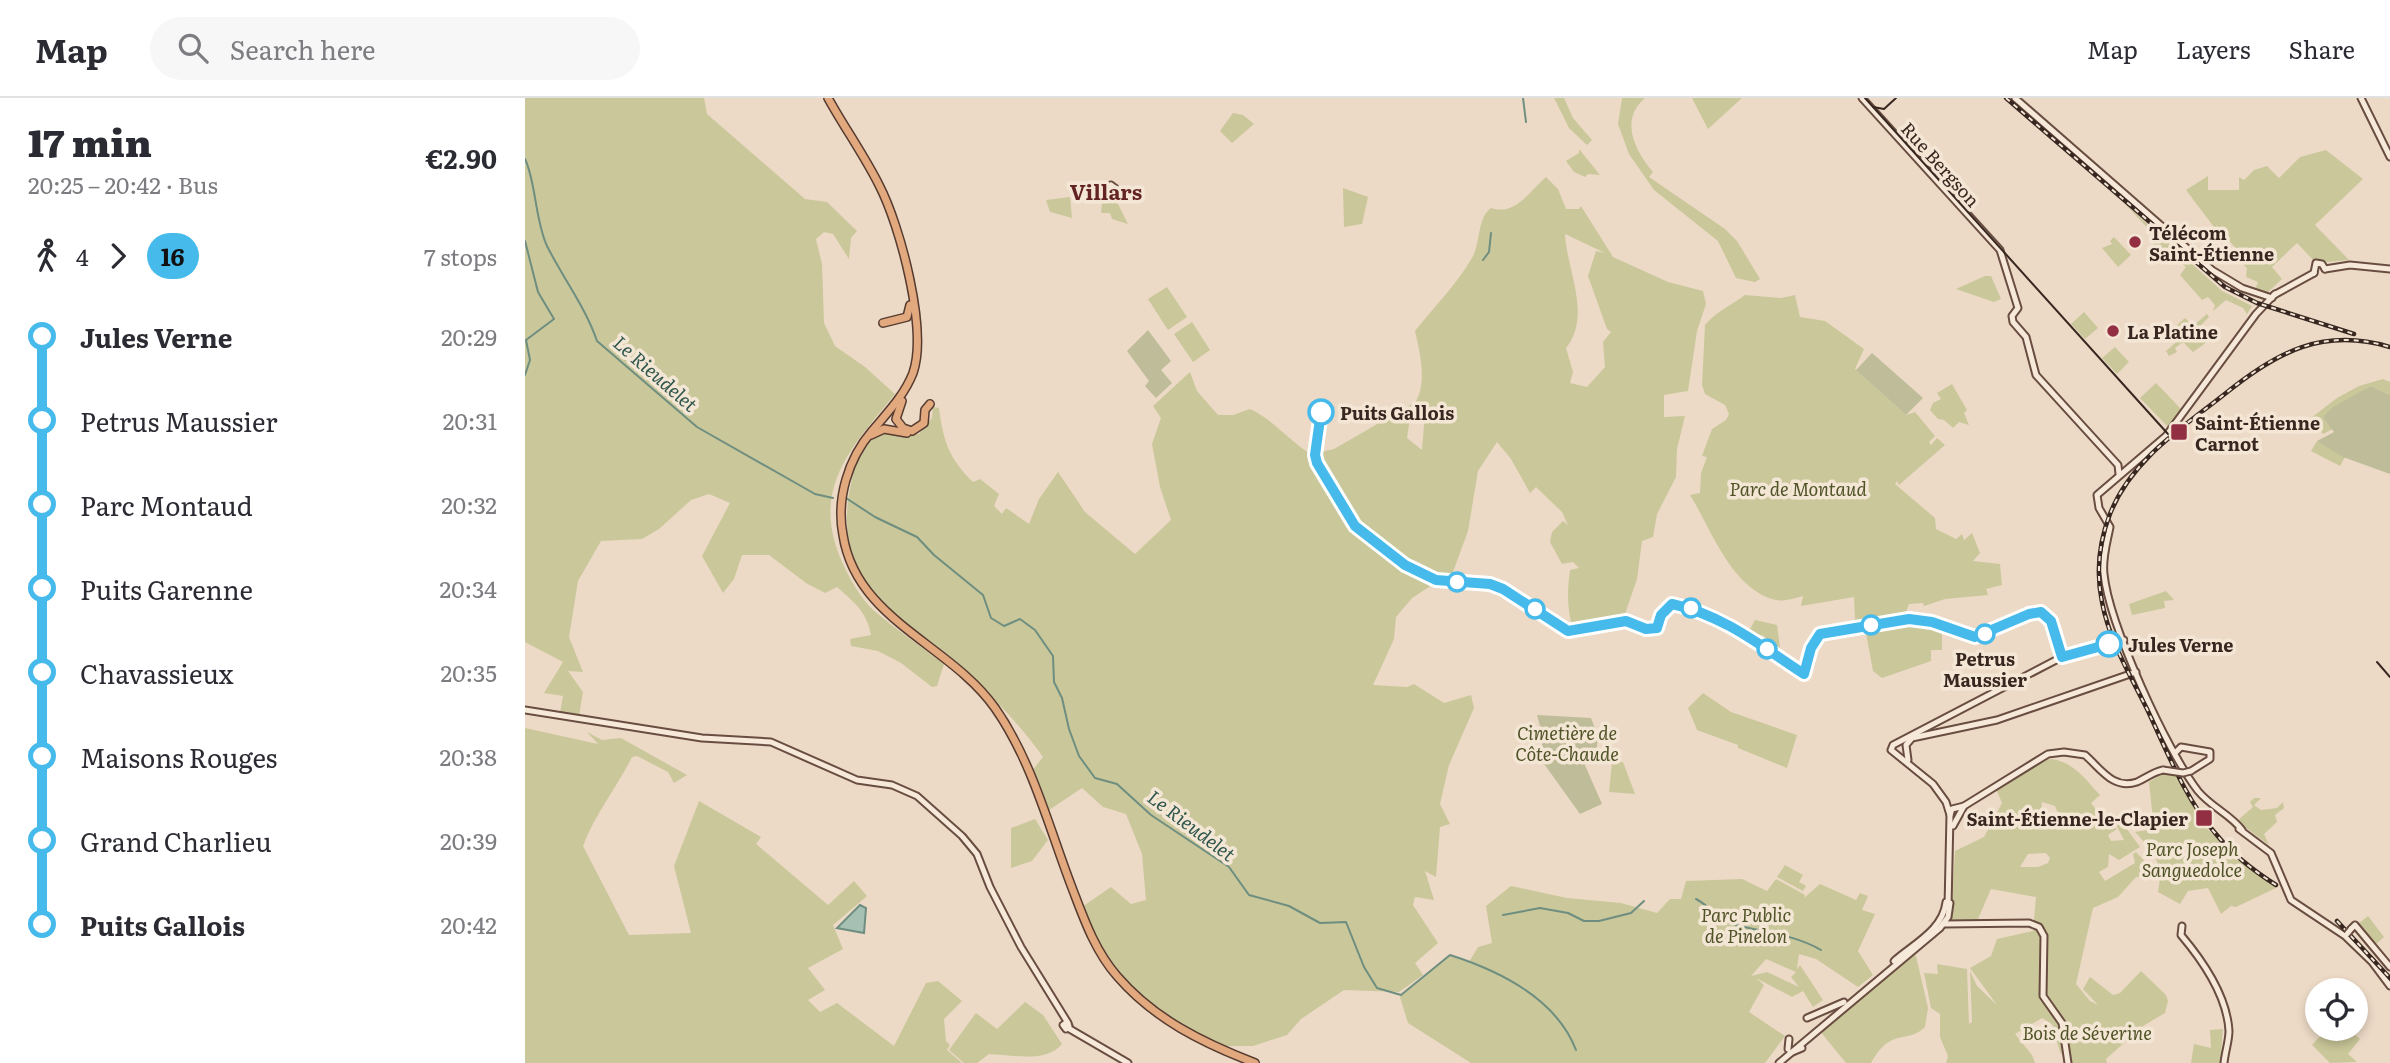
<!DOCTYPE html>
<html lang="en">
<head>
<meta charset="utf-8">
<style>
	:root { --surface:#fff; --page:#f7f7f7; --text:#2b2b33; --muted:#7c7c81; --line:#e1e1e2 }
	body { margin:0; font-family:Literata,serif; background:var(--page); color:var(--text); height:100vh; display:flex; flex-direction:column; font-size:26px; white-space:nowrap }
	* { box-sizing:border-box; margin:0 }
	p { font-size:23px; color:var(--muted) }
	.icon { flex:none; width:38px; height:38px; fill:none; stroke:currentColor; stroke-width:2; stroke-linecap:round; stroke-linejoin:round }
	.map { position:relative; flex:1; overflow:hidden }
	.sheet { display:flex; flex-direction:column; background:var(--surface); width:525px }
	.sheet>* { flex:none }
	.badge { padding:0 14px; border-radius:23px; font-size:24px; line-height:46px }
	.buttons { position:absolute; left:1780px; top:880px; display:grid; gap:14px }
	.buttons a { display:grid; place-items:center; width:63px; height:63px; border-radius:50%; background:var(--surface); box-shadow:0 4px 10px #0003; font-size:35px }
	.map>.badge { position:absolute; translate:-50% -50%; box-shadow:0 0 0 4px #fff }
	.legs { display:flex; align-items:center; gap:10px; height:77px; padding:0 28px; font-size:23px }
	.legs p { margin-inline-start:auto }
	.summary { display:flex; align-items:center; justify-content:space-between; height:119px; padding:0 28px }
	h1 { font-size:38px; font-weight:800; line-height:52px }
	ul { padding:0 28px; list-style:none }
	li { display:flex; align-items:center; gap:24px; height:84px; font-size:26px }
	li i { display:grid; place-items:center; width:10px; height:100%; margin:0 9px; background:currentColor }
	li i::after { content:''; width:18px; height:18px; margin:-9px; border:5px solid; border-radius:50%; background:var(--surface) }
	li p { margin-inline-start:auto }
	li:first-child i { background:linear-gradient(#0000 50%,currentColor 0) }
	li:last-child i { background:linear-gradient(currentColor 50%,#0000 0) }
	header { display:flex; align-items:center; gap:42px; box-sizing:border-box; height:98px; padding:0 35px; background:var(--surface); border-bottom:2px solid var(--line) }
	header strong { font-size:33px }
	nav { display:flex; gap:38px; margin-inline-start:auto; font-size:24px }
	.search { width:490px; height:63px; background:var(--page); display:flex; align-items:center; gap:18px; box-sizing:border-box; padding:0 24px; border-radius:38px; color:var(--muted); font-size:26px }
	main { display:flex; flex:1; min-height:0 }
	.map>svg:first-child { display:block }
	.green { fill:#cac79a; fill-rule:evenodd }
	.cemetery { fill:#bfbd99 }
	.water { fill:#a7c0b4; stroke:#6e8e80; stroke-width:2 }
	.lines { fill:none; stroke-linecap:round; stroke-linejoin:round }
	.stream { stroke:#6e8e80; stroke-width:2 }
	.secondary-casing { stroke:#694d40; stroke-width:9 }
	.trunk-casing { stroke:#553b30; stroke-width:10 }
	.secondary { stroke:#f7e9d9; stroke-width:5 }
	.trunk { stroke:#e2a87e; stroke-width:7 }
	.tram { stroke:#382720; stroke-width:2 }
	.rail-casing { stroke:#382720; stroke-width:4.5 }
	.rail { stroke:#f4e6d5; stroke-width:2; stroke-dasharray:5; stroke-linecap:butt }
	.secondary-bridge-casing { stroke:#694d40; stroke-width:9; stroke-linecap:butt }
	.secondary-bridge { stroke:#f7e9d9; stroke-width:5 }
	.line-1-casing { stroke:#fff; stroke-width:16 }
	.line-1 { stroke:#47baec; stroke-width:10 }
	.poi-dot { fill:#932f42; stroke:#f4e6d5; stroke-width:2.5 }
	.stop-1-dot { fill:#fff; stroke:#47baec; stroke-width:3.5 }
	.labels { text-anchor:middle; dominant-baseline:central; stroke-width:7; stroke-linejoin:round; paint-order:stroke }
	.street-label { font-size:18px; fill:#382720; stroke:#f4e6d5 }
	.poi-label { font-size:18px; font-weight:bold; fill:#382720; stroke:#f4e6d5; text-anchor:start }
	.stop-label { font-size:18px; font-weight:bold; fill:#382720; stroke:#f4e6d5; text-anchor:start }
	.park-label { font-size:18px; font-style:italic; fill:#505327; stroke:#f4e6d5 }
	.water-label { font-size:19px; font-style:italic; fill:#30574d; stroke:#f4e6d5 }
	.quarter-label { font-size:21px; font-weight:bold; fill:#622321; stroke:#f4e6d5 }
</style>
</head>
<body>
<header>
<strong>Map</strong>
<div class="search"><svg class="icon" aria-label="search" viewBox="0 0 24 24"><circle cx="10" cy="10" r="6"/><path d="M15 15l6 6"/></svg>Search here</div>
<nav><a>Map</a><a>Layers</a><a>Share</a></nav>
</header>
<main>
<section class="sheet">
<div class="summary"><div><h1>17 min</h1><p>20:25 – 20:42 · Bus</p></div><b>€2.90</b></div>
<div class="legs"><svg class="icon" aria-label="walk" viewBox="0 0 24 24"><circle cx="13" cy="4" r="2"/><path d="M13 8l-2 6 4 7M11 14l-3 7M7 12l3-4h3l4 4"/></svg>4<svg class="icon" aria-label="forward" viewBox="0 0 24 24"><path d="M9 5l7 7-7 7"/></svg><b class="badge" style="background:#47baec;color:#111">16</b><p>7 stops</p></div>
<ul>
<li><i style="color:#47baec"></i><b>Jules Verne</b><p>20:29</p></li>
<li><i style="color:#47baec"></i><span>Petrus Maussier</span><p>20:31</p></li>
<li><i style="color:#47baec"></i><span>Parc Montaud</span><p>20:32</p></li>
<li><i style="color:#47baec"></i><span>Puits Garenne</span><p>20:34</p></li>
<li><i style="color:#47baec"></i><span>Chavassieux</span><p>20:35</p></li>
<li><i style="color:#47baec"></i><span>Maisons Rouges</span><p>20:38</p></li>
<li><i style="color:#47baec"></i><span>Grand Charlieu</span><p>20:39</p></li>
<li><i style="color:#47baec"></i><b>Puits Gallois</b><p>20:42</p></li>
</ul>
</section>
<div class="map">
<svg width="1865" height="965" viewBox="0 0 1865 965">
	<rect width="100%" height="100%" fill="#ecdac6"/>
	<g class="green">
		<path d="M0,0h179l3,16 98,85 22,3 30,29 -6,7 -2,21 -16,-25 -9,-2 -8,7 6,25 2,59 11,23 30,21 30,27c-45,55 -86,96 -52,170 7,15 17,33 29,45 23,20 49,37 72,55l-7,22 -5,1 -31,-24 -23,-12 -27,-5 -1,-7 21,-4c-4,-23 -17,-33 -34,-48l-12,6 -19,-10 -37,-28h-27l-8,24 -11,14 -21,-37 28,-53 -21,-9 -18,6 -32,29 -17,10 -41,2 -23,40 -9,56 14,35 -15,-1 15,21 -4,24 -19,-3 3,-17 -19,-3 19,-31 -38,-20z"/>
		<path d="M1029,0h10l9,20 19,22 -5,5 -18,-17z"/>
		<path d="M1097,0h23c-26,22 -10,53 8,74l-4,5 76,52 12,12 23,38 -5,3 -19,-4 -18,-37 -64,-51 -25,-36 -11,-30z"/>
		<path d="M1167,0h50l-34,31z"/>
		<path d="M708,15l10,2 11,9 -22,19 -12,-12z"/>
		<path d="M1054,51l21,26 -12,-1 -3,3 -11,-5 -8,-11 13,-8z"/>
		<path d="M1801,52l37,29 -48,46 34,35 -33,3 -19,-20 -25,24 10,12 -16,15 -11,-4 3,-8 -12,-5 1,-9 -7,-7 3,-4 -22,-26h-4l-31,-41 22,-14v14h31v-13l5,3 10,-10 13,-4 12,12 21,-21z"/>
		<path d="M1021,79l12,12 8,20h13l2,-3 32,51 55,25 35,9 3,13 -9,27 -9,60 -24,4v22l21,-1 -8,33 -1,28 -19,37 -4,23 -11,4 -5,38 -13,38 -51,12c-6,-20 -6,-38 -3,-59l9,-2 -6,-6 -11,2 -12,-22 2,-10 11,-11 5,4 -6,-13 -26,-25 -6,6 -19,-34 -14,-17 -19,29 -10,60 -18,49 -18,5 -20,13 -16,19 -2,22 -21,46 34,2 7,-3 30,19 27,-8 3,13 -25,57 -9,39 10,20 -10,3 -4,50 -11,-6 9,29 -19,-3 -2,8 25,38 -23,20 8,12 -24,17 -55,-2 -43,29 -14,16 -34,11h-27l-14,-4 -41,-23 -35,-26 -27,-32 -27,-54 29,-20 20,17 15,-4 -4,-46 -16,-40 -23,-7 -21,-19 -36,24 -15,-40 12,-15c-28,-39 -62,-73 -99,-105 -17,-13 -37,-23 -52,-37 -38,-35 -53,-81 -41,-131 3,-16 9,-49 30,-52 13,-1 25,4 38,2l13,-16 1,-11 6,1c4,32 10,51 34,74l7,-3 19,15 -5,12 8,8 4,-6 23,16 10,-25 19,-27 27,40 50,42 36,-34 -11,-33 -8,-43 9,-26 -8,-12 37,-34 7,19 21,24h15l17,-6c24,11 38,31 61,45l23,-5 78,-45 -5,34 15,12 3,-37 -11,-9c14,-18 6,-52 1,-73 19,-24 41,-46 57,-73 9,-16 5,-40 19,-50 24,8 38,-16 55,-31zM1040,136l40,19 -9,-2 -8,25 19,53 4,3 -8,10 2,25 -18,20 -17,-4 3,-11 -7,-24c26,-32 1,-77 -1,-114z"/>
		<path d="M818,90l25,9 -6,27 -18,3z"/>
		<path d="M589,98l14,28 -16,-5 -2,-6h-9l1,-10z"/>
		<path d="M545,99l2,21 -22,-6 -4,-12z"/>
		<path d="M1599,105l98,88 30,15 -5,8 -4,-6 -17,-8 -13,11 2,-6 -7,-8 -6,3 -22,-25 6,-8 -19,-16 -5,4 -9,-10 5,-6z"/>
		<path d="M1589,139l17,18 -13,12 -16,-19 10,-4 -2,-3z"/>
		<path d="M1460,178h6l10,23 -7,3 -38,-13z"/>
		<path d="M642,189l20,30 -19,13 -20,-31z"/>
		<path d="M1220,197l36,3 14,-3 5,22 25,4 39,28 -9,20 51,46 9,-3 20,24 -6,6 2,3 6,-7 8,7 -46,40 -2,-4 -2,3 40,34 1,11 20,10 6,-5 2,6 8,-7 8,20 -7,8 27,3 2,21 -16,4 2,6 -43,4 -21,7 -1,-3 -14,1 -5,13 -39,6 -10,-3 -1,-23 -53,9 2,-10c-9,2 -19,6 -27,4 -45,-10 -66,-74 -86,-105l10,-2 1,-20 6,-16 -5,-1 10,-27 14,-9 3,-6 -4,-9 -20,-11 -3,-9 3,-60c13,-15 27,-20 40,-30z"/>
		<path d="M1559,214l14,16 -13,11 -14,-15z"/>
		<path d="M1682,216l2,3 -13,13 11,12 -14,10 -10,-10 -8,6 2,4 -8,4 -3,-5 14,-12 -8,-9 13,-12 8,8z"/>
		<path d="M667,224l18,28 -17,12 -19,-28z"/>
		<path d="M1590,249l14,15 -12,12 -15,-16z"/>
		<path d="M1858,281l7,3v13l-19,-9 -48,31 10,12 -10,5 -12,-16 26,-20 22,-12z"/>
		<path d="M1631,285l25,26 -13,18 -28,-29z"/>
		<path d="M1427,286l15,26 -3,3 5,12 -10,-3 -6,6 -9,-8 -6,-1 -8,-9 3,-7 8,-4 -4,-6z"/>
		<path d="M1792,343l28,16 -5,9 -29,-15z"/>
		<path d="M1641,493l8,9 -10,1 1,7 -33,7 -3,-11z"/>
		<path d="M1230,522l22,5 3,23 -18,-13 -7,3 -7,-5z"/>
		<path d="M1381,523l36,6v23h-11v11l-49,17 -9,-7 -8,-43z"/>
		<path d="M1178,595l28,19 66,23 -10,33 -49,-20v-3l-41,-15 -9,-22z"/>
		<path d="M0,630l73,16 -11,-12 15,8 19,-2 66,37 -13,8 -6,-11 -31,-16 -5,1c-15,30 -37,57 -49,89l46,89 62,-2 -17,-67 25,-65 62,36 -5,7 72,61 26,-24 13,15 -34,29 10,24 -35,19 17,22 -17,10 12,12 17,-9 57,43 32,-63 12,-2 24,20 -18,18 2,22 4,4 -3,5 15,13h-437z"/>
		<path d="M1520,661c26,-1 39,19 55,36l-9,8 17,22 9,4 -9,6 3,6 13,-1 -11,-21 3,-5 24,33 -21,13 -10,-6 -1,13 -9,5 6,9 30,-18 -2,-9 3,-2 13,14 -1,11h-12l-18,20 -25,11 -17,76 14,17 8,4 -15,-16 7,-12 23,18 7,-2 21,-22 25,24 2,6 -3,12 -22,13 -37,33 1,4h-37l-10,-11 -8,-28 -10,-6 -27,16 17,21 3,8h-89l2,-7 -8,-19v-23l-9,-6 -7,-35 14,1 -1,-10 30,5 2,55 3,-2 -2,-51 7,15 20,19 -27,-37 21,-12 6,-17 36,-8 3,-34 -45,-8 -13,30 -18,5 -9,-4 4,-69 29,-14 18,-34 -6,-14zM1517,704l13,4 2,5 14,10 -22,3 -9,-4zM1521,755l4,5 -2,5 -10,4h-18l8,-13z"/>
		<path d="M1098,664l12,32 -26,-2 3,-29z"/>
		<path d="M1639,675l14,2 26,51 50,46 24,15 -42,20 -5,-1 -10,8 -13,-26 -20,3 -8,13 -22,-12c6,-29 -4,-40 -23,-60l19,-3 -5,-47z"/>
		<path d="M1729,700h7l-7,7 7,5 16,-2 6,-6 1,6 -9,7 2,7 -13,12 5,11 -32,-24 16,-14 -3,-5z"/>
		<path d="M510,721l13,21 -16,21 -21,7v-40z"/>
		<path d="M1260,767l18,10 -4,7 7,4 -3,5 -26,-14z"/>
		<path d="M1217,781l25,12 9,-12 29,16 -1,3 16,-14 36,16 4,-7 8,3 -6,14 13,4 -17,37 15,24 -15,12 -42,-28 -17,-5 -2,15 3,-4 23,35 -10,7 -10,-16 -11,6 -36,-19 8,7 -15,27 36,24 -20,27h-294l-63,-40 -8,-26 50,-42 19,7 9,-15 14,-4 -6,-37 25,-20 56,12 54,5 36,10 13,-14h11l5,-18zM1241,861l30,13 -5,5 8,10 -32,-15 -16,4z"/>
		<path d="M1843,818l16,21 -9,8 -17,-21z"/>
		<path d="M1388,856l3,2 12,52 -3,19c-19,18 -33,-1 -54,36h-25l-27,-33z"/>
		<path d="M500,904l18,13 19,29c-16,19 -47,11 -73,10l-12,9h-13l-15,-13 27,-37 21,16z"/>
		<path d="M1698,931l-3,34h-29l3,-19 17,4 -1,-18z"/>
		<path d="M1802,931h21l12,10 -12,15 9,8 -27,1 -18,-18z"/>
	</g>
	<g class="cemetery">
		<path d="M623,232l23,31 -10,9 11,13 -16,15 -11,-12 4,-5 -22,-30z"/>
		<path d="M1347,255l51,45 -17,17 -50,-45z"/>
		<path d="M1846,288l19,9v79l-47,-17 -26,-16 17,-9 -11,-15 10,-10z"/>
		<path d="M1012,617l54,3 7,18 -2,21 -12,6 18,41 -22,10 -38,-53v-27z"/>
	</g>
	<path class="water" d="M335,807l6,3 -2,25 -27,-5z"/>
	<g class="lines">
		<g class="stream">
			<path d="M998,0l3,24"/>
			<path d="M0,61c11,23 10,61 22,87 16,32 39,62 50,95l100,86 118,67 18,4"/>
			<path d="M0,143l13,51 16,27 -28,21 4,20 -5,15"/>
			<path d="M958,162l6,-8 2,-19"/>
			<path d="M321,400l29,19 42,20 17,18 49,40 8,23 13,8 16,-7 15,11 18,26 1,26 8,16 7,31 10,27 16,22 22,6 34,31 78,52 20,28 40,11 31,17 26,-1 18,45 13,21 24,7 49,-40c50,16 106,43 126,95"/>
			<path d="M1171,801c14,7 21,20 36,25 29,8 62,10 89,26"/>
			<path d="M978,817l37,-7 28,5 16,8h15l32,-8 13,-12"/>
		</g>
		<g class="secondary-casing">
			<g id="secondary">
				<path d="M1337,0l138,152 18,58 -6,8 1,6 13,15 10,38 82,90 1,9"/>
				<path d="M1490,0l197,172 30,18 30,10"/>
				<path d="M1836,0l29,59"/>
				<path d="M586,87l4,3"/>
				<path d="M581,99l1,-2"/>
				<path d="M1800,171l25,-4 40,4"/>
				<path d="M1789,175l2,-10 6,1 3,5"/>
				<path d="M1749,197l40,-22"/>
				<path d="M0,612l177,28 69,4 86,38 35,5 25,11 45,40 15,18 13,33 31,60 47,76"/>
				<path d="M1651,654l5,-5 29,5v7l-19,12"/>
				<path d="M1383,662l-2,-15 6,-7 85,-18 139,-48"/>
				<path d="M1425,717l2,-6 12,-3 84,-52 16,-2 21,3c16,14 28,35 52,27 9,-4 16,-10 26,-12"/>
				<path d="M1428,728l11,-20"/>
				<path d="M1714,731l32,24 20,47 54,36 27,26 18,24"/>
				<path d="M1717,732c-12,-16 -31,-23 -44,-39 -31,-40 -89,-167 -94,-217 -2,-16 3,-31 6,-47l-11,-19 -2,-13 69,-59 90,-122 19,-20"/>
				<path d="M1423,809l2,-92 -4,-13 -13,-18 -42,-34 2,-5 165,-86 66,-19"/>
				<path d="M1419,826l85,-1 10,4 5,9 -1,60 19,27 6,40"/>
				<path d="M1657,828l-1,9c22,26 46,60 48,96 0,10 -4,21 -5,32"/>
				<path d="M1826,831l4,-4 35,42"/>
				<path d="M1369,863c19,-17 49,-31 52,-59"/>
				<path d="M1282,920l37,-16"/>
				<path d="M542,924l2,4 -3,3 -3,-4z"/>
				<path d="M543,930l60,35"/>
				<path d="M1263,951l1,-10"/>
				<path d="M1265,955l12,-5"/>
				<path d="M1254,965l161,-135 8,-11 2,-14"/>
			</g>
		</g>
		<g class="trunk-casing">
			<g id="trunk">
				<path d="M303,0c16,29 36,57 51,87 21,40 49,145 34,188 -9,23 -26,40 -41,58 -24,28 -36,68 -29,104 13,85 107,109 152,173 38,54 55,124 79,185 11,29 22,59 43,83 37,43 86,67 138,87"/>
				<path d="M358,225l24,-6 3,-12"/>
				<path d="M377,303l-6,18 7,9 9,3 12,-8 1,-13 5,-6"/>
				<path d="M346,337l13,-6 23,4"/>
			</g>
		</g>
		<use href="#secondary" class="secondary"/>
		<use href="#trunk" class="trunk"/>
		<g class="tram">
			<path d="M1340,0l303,336"/>
			<path d="M1348,9l11,2 12,-11"/>
			<path d="M1852,564l13,15"/>
		</g>
		<g class="rail-casing">
			<g id="rail">
				<path d="M1481,0l219,189 32,16 97,31"/>
				<path d="M1751,787c-22,-14 -43,-30 -60,-51 -31,-35 -49,-83 -69,-125 -17,-34 -38,-69 -45,-107 -6,-29 -3,-60 8,-88 21,-54 72,-86 116,-121 51,-41 97,-66 164,-46"/>
				<path d="M1812,823l53,57"/>
			</g>
		</g>
		<use href="#rail" class="rail"/>
		<g class="secondary-bridge-casing">
			<g id="secondary-bridge">
				<path d="M1638,672l20,3 8,-2"/>
				<path d="M1822,836l4,-5"/>
			</g>
		</g>
		<use href="#secondary-bridge" class="secondary-bridge"/>
	</g>
	<g class="lines">
		<g class="line-1-casing">
			<path id="line-1" d="M796,314l-6,43 2,8 38,63 50,39 31,15 54,4 13,5 65,42 58,-10 20,8 11,-1 4,-13 11,-11c51,11 89,42 132,70l7,-26 9,-14 89,-15 23,3 43,15 54,-23 12,-2 10,9 11,36 47,-13"/>
		</g>
		<use href="#line-1" class="line-1"/>
	</g>
	<g class="poi-dot">
		<circle cx="1610" cy="144" r="7"/>
		<circle cx="1588" cy="233" r="7"/>
		<rect x="1645" y="325" width="18" height="18" rx="3.5"/>
		<rect x="1670" y="711" width="18" height="18" rx="3.5"/>
	</g>
	<g class="stop-1-dot">
		<circle cx="796" cy="314" r="12"/>
		<circle cx="932" cy="484" r="9"/>
		<circle cx="1166" cy="510" r="9"/>
		<circle cx="1010" cy="511" r="9"/>
		<circle cx="1346" cy="527" r="9"/>
		<circle cx="1460" cy="536" r="9"/>
		<circle cx="1584" cy="546" r="12"/>
		<circle cx="1242" cy="551" r="9"/>
	</g>
	<g class="labels">
		<g class="street-label">
			<text transform="translate(1416 66) rotate(48)">Rue Bergson</text>
		</g>
		<g class="poi-label">
			<text x="1624" y="134">Télécom<tspan x="1624" dy="21">Saint-Étienne</tspan></text>
			<text x="1602" y="233">La Platine</text>
			<text x="1670" y="324">Saint-Étienne<tspan x="1670" dy="21">Carnot</tspan></text>
			<text x="1663" y="720" text-anchor="end">Saint-Étienne-le-Clapier</text>
		</g>
		<g class="stop-label">
			<text x="815" y="314">Puits Gallois</text>
			<text x="1603" y="546">Jules Verne</text>
			<text x="1460" y="560" text-anchor="middle">Petrus<tspan x="1460" dy="21">Maussier</tspan></text>
		</g>
		<g class="park-label">
			<text x="1273" y="390">Parc de Montaud</text>
			<text x="1042" y="634">Cimetière de<tspan x="1042" dy="21">Côte-Chaude</tspan></text>
			<text x="1667" y="750">Parc Joseph<tspan x="1667" dy="21">Sanguedolce</tspan></text>
			<text x="1221" y="816">Parc Public<tspan x="1221" dy="21">de Pinelon</tspan></text>
			<text x="1562" y="934">Bois de Séverine</text>
		</g>
		<g class="water-label">
			<text transform="translate(131 275) rotate(41)">Le Rieudelet</text>
			<text transform="translate(667 727) rotate(37)">Le Rieudelet</text>
		</g>
		<g class="quarter-label">
			<text x="581" y="92">Villars</text>
		</g>
	</g>
</svg>
<div class="buttons">
<a><svg class="icon" aria-label="locate" viewBox="0 0 24 24"><circle cx="12" cy="12" r="6"/><path d="M12 2v4M12 18v4M2 12h4M18 12h4"/></svg></a>
</div>
</div>
</main>
</body>
</html>
